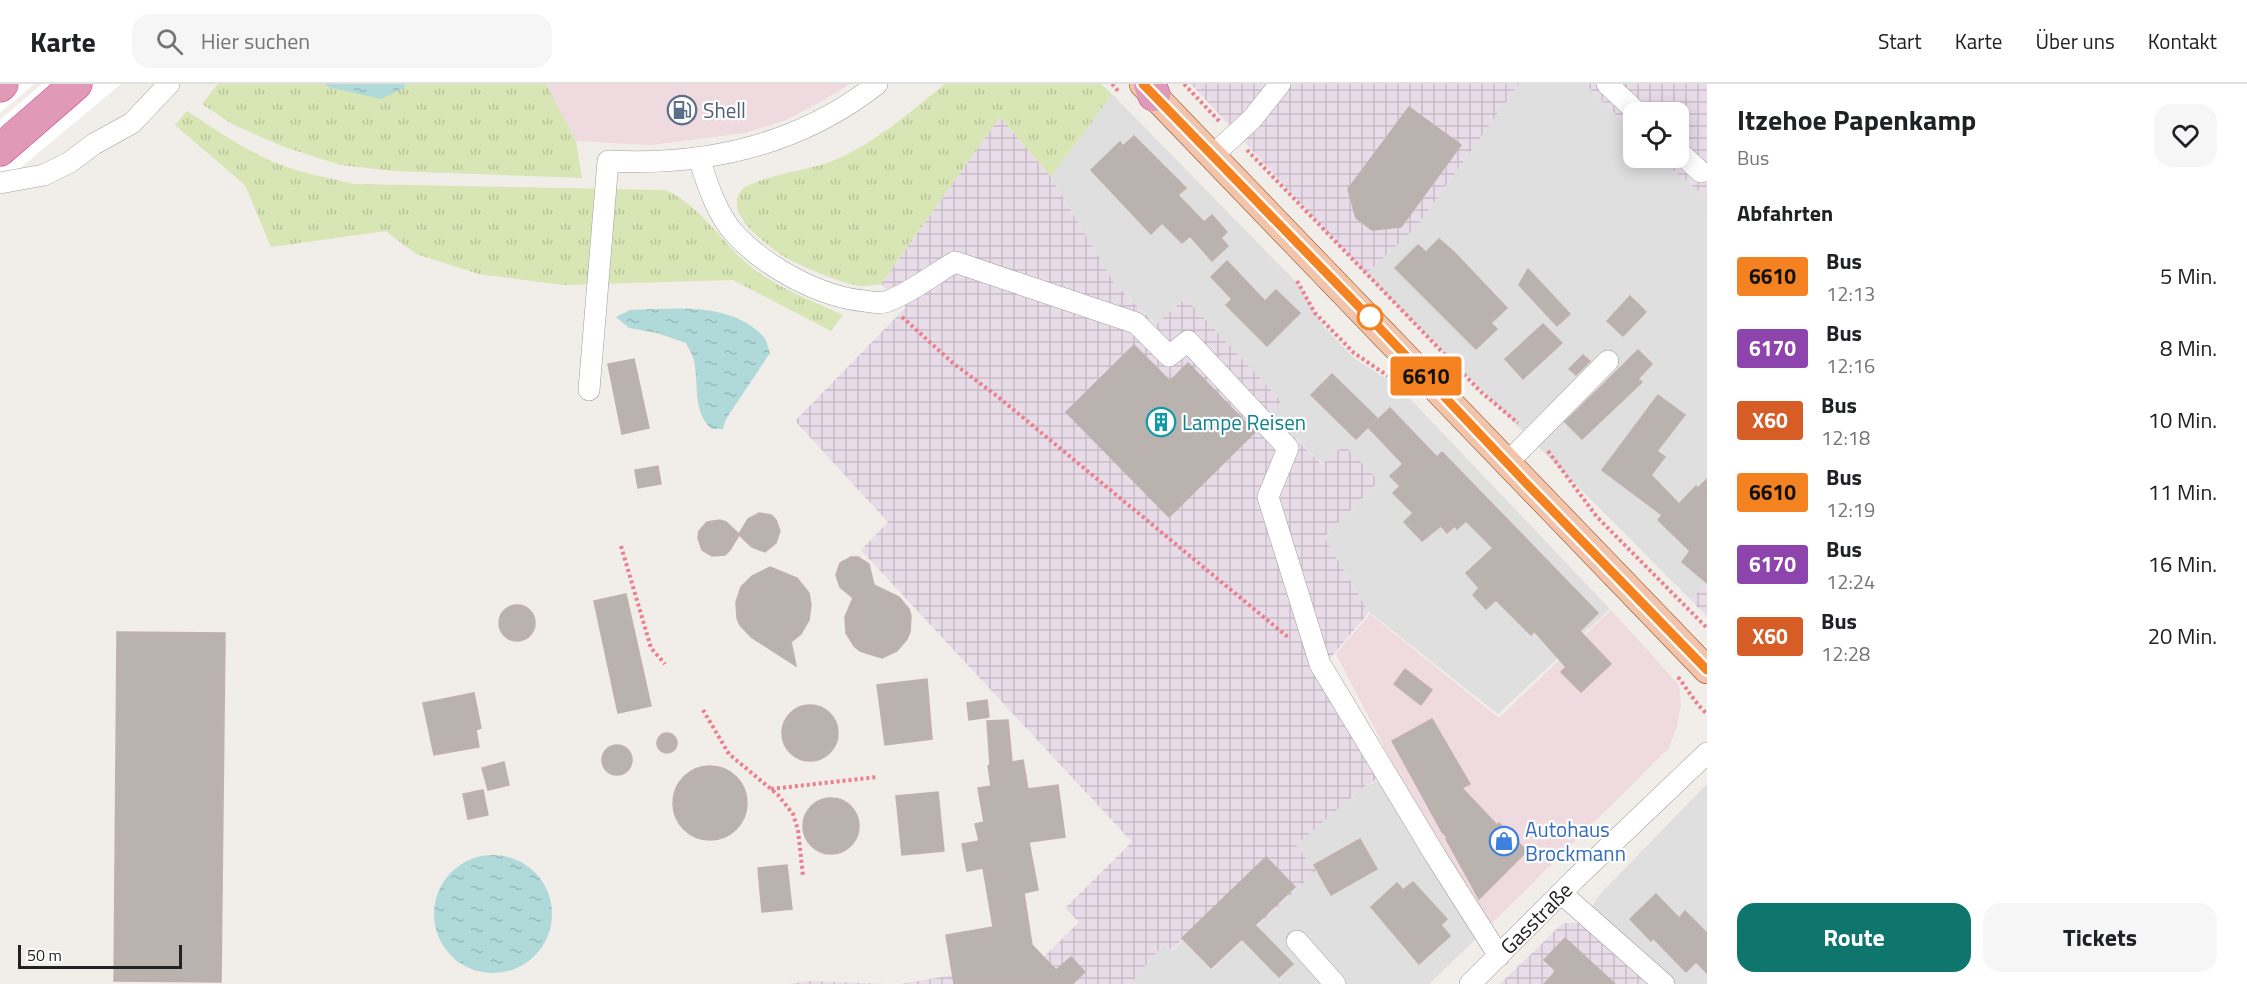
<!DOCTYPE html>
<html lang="de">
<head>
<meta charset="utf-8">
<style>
	:root { --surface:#fff; --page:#f6f6f6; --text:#202124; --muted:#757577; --line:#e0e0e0; --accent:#0f766e }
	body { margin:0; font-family:"Titillium Web",sans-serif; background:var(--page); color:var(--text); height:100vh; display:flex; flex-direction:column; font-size:22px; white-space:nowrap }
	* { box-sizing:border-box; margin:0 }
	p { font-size:20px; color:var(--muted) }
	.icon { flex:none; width:33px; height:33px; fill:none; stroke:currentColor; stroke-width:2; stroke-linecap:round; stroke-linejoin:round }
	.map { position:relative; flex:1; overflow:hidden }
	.details { display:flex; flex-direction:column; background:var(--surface); width:540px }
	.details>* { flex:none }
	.badge { padding:0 12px; border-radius:4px; font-size:21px; line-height:39px }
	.tools { position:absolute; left:1623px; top:18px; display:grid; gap:12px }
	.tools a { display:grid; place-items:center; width:66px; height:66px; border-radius:12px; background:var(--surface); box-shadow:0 3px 15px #0003; font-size:30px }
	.scale { position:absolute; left:18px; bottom:15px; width:164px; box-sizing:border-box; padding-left:6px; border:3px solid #222; border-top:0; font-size:16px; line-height:21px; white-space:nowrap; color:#222; -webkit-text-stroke:4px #fff; paint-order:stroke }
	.map>.badge { position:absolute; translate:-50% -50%; box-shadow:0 0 0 3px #fff }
	h2 { padding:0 30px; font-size:22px; line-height:54px }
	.round { display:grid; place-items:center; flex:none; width:63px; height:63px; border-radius:18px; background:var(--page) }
	.headline { display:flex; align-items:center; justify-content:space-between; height:102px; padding:0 30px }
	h1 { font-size:28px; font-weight:700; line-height:45px }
	.button { display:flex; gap:12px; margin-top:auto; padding:12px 30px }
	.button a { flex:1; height:69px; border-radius:18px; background:var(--accent); color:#fff; font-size:24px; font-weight:700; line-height:69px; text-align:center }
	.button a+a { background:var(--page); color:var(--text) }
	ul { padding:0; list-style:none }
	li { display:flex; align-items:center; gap:18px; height:72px; padding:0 30px }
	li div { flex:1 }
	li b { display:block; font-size:22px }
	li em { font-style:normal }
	li .badge { min-width:66px; font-weight:700; text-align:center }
	header { display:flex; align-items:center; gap:36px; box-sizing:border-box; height:84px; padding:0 30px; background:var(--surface); border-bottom:2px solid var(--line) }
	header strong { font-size:28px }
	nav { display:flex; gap:33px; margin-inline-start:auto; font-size:21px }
	.search { width:420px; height:54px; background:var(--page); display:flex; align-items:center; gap:15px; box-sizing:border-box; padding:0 21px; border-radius:18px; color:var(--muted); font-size:22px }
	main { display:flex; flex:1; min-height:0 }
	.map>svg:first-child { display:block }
	.residential { fill:#e0dfdf }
	.commercial { fill:#efdbdf }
	.industrial { fill:url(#industrial-grid) }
	.grass { fill:url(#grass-tufts) }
	.water { fill:url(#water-ripples) }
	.pier { fill:#fff }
	.building { fill:#bab2af; stroke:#c1b1ad; stroke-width:1.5 }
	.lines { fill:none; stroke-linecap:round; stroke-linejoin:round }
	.minor-casing { stroke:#9f9f9f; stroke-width:22 }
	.major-casing { stroke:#90470f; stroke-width:28 }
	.highway-casing { stroke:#cb3b8e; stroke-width:33 }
	.path { stroke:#ed7f8d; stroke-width:4; stroke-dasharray:3 3; stroke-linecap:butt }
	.minor { stroke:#fff; stroke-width:21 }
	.major { stroke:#f3c4ac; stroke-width:27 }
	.highway { stroke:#e09ab7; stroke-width:32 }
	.line-casing { stroke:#fff; stroke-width:14 }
	.line { stroke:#f58220; stroke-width:9 }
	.stop-dot { fill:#fff; stroke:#f58220; stroke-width:3 }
	.labels { text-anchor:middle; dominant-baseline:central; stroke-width:4.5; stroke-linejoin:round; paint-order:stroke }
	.service-label { font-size:21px; fill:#4e5e75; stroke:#fff; text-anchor:start }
	.culture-label { font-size:21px; fill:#0d838f; stroke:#fff; text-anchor:start }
	.shop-label { font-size:21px; fill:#366cbe; stroke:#fff; text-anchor:start }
	.street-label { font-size:21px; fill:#222; stroke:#fff }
</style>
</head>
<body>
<header>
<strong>Karte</strong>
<div class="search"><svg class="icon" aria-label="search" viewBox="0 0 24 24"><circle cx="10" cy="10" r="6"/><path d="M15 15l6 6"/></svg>Hier suchen</div>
<nav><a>Start</a><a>Karte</a><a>Über uns</a><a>Kontakt</a></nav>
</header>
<main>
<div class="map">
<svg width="1707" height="900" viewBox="0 0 1707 900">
	<defs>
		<pattern id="industrial-grid" width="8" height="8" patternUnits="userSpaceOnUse" patternTransform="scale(1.5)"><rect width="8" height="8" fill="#e9dce9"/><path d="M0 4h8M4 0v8" fill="none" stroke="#c8bcc8"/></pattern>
		<pattern id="grass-tufts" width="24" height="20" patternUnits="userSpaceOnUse" patternTransform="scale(1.5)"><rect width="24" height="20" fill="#d8e5b5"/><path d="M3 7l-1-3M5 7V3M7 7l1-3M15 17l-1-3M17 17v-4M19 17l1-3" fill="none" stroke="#b9c49b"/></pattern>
		<pattern id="water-ripples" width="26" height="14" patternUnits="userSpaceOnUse" patternTransform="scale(1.5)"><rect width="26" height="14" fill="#afdad9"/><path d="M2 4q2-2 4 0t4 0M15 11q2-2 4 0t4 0" fill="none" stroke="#96bbba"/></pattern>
	</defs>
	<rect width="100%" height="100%" fill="#f1ede9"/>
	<g class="residential">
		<path d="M1519,0h66l48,48 1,26h25l48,40v384l-16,18 -325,-326 51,-48z"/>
		<path d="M1112,10l188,192 23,40 32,33 42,26 213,224 -112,105 -129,-102 -45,-75 55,-56 -35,-35 -21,19 -53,-53 11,-11 -97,-103 -27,27 -43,-42 -63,-106z"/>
		<path d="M1384,693l96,158 -51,49h-299l34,-40 8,7 11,-10 28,29 105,-99 -20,-26 65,-56z"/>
		<path d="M1707,700v200h-57l-68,-61 18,-29z"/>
	</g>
	<g class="commercial">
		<path d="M546,0h303l-25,16 -40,21 -40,12 -93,12 -75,-4z"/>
		<path d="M1611,526l68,75 2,20 -4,21 -8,22 -188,186 -145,-280 34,-40 129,104z"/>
	</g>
	<g class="industrial">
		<path d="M1191,0h328l-102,142 -51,48z"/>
		<path d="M1585,0h122v114l-48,-40h19v-46h-44l-1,20z"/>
		<path d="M1000,33l51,60 63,106 42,42 29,-27 96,103 -11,11 52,53 22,-20 35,36 -55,56 45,75 -43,51 59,111 -24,15 -65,56 20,26 -105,98 -29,-29 -10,10 -8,-6 -34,40h-231l141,-23 39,-39 -14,-14 67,-66 -271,-292 27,-28 -93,-101 111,-114 -25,-23z"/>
		<path d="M1707,498v35l-16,-17z"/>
		<path d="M1563,839h19l68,61h-150z"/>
		<path d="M809,897l80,3h-101z"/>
	</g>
	<g class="grass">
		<path d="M218,0h107l3,3 76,1 2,-4h140l30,57 6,37 -188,-7 -54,-6 -58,-19 -50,-22 -30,-20z"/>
		<path d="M945,0h156l11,10 -61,83 -51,-60 -119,167c-6,1 -13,2 -19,2 -18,-1 -70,-23 -85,-34 -14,-11 -53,-39 -36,-61 8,-12 69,-22 86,-28 44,-16 82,-50 118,-79z"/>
		<path d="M187,27c29,19 57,39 89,52 25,10 52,15 78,21l311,6c32,13 54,48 79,71 28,25 66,39 99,54l-12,16 -98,-51 -170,5 -84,-11 -63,-20 -30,-23 -115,16 -26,-62 -70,-60z"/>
	</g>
	<g class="water">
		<path d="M325,0h81l-2,4 -23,11 -53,-12z"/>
		<path d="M630,226c43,-1 99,-9 133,26 4,4 5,12 7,17l-44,66 -3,10h-11c-20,-17 -13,-45 -18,-68 -1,-6 -5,-12 -8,-18l-29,-10 -28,-5 -13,-11z"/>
		<circle cx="493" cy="830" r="59"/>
	</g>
	<g class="pier">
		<path d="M0,0h34l-34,29z"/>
		<path d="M42,0h79l-121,101v-65z"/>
	</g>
	<g class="building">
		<path d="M1409,23l52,38 -60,82 -29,3 -16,-12 -8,-29z"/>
		<path d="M1134,52l52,52 -8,7 26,27 8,-7 15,17 -6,6 7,8 -16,15 -22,-25 -8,7 -20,-20 -11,11 -60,-64 29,-28 3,4z"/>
		<path d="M1439,155l15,13 53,56 -16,15 6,6 -21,20 -81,-81 23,-23 8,7z"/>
		<path d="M1227,177l38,40 11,-11 24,23 -33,33 -41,-41 6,-6 -21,-22z"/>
		<path d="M1528,185l42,45 -13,12 -38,-41z"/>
		<path d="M1630,212l16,16 -23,24 -16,-15z"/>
		<path d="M1543,240l19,19 -39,36 -18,-20z"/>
		<path d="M1134,261l36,36 18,-18 67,69 -86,85 -103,-105z"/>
		<path d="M1638,266l14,14 -14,15 4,3 -60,57 -17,-17z"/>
		<path d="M1583,271l7,6 -14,14 -7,-6z"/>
		<path d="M634,275l15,69 -27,6 -14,-70z"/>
		<path d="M1332,290l45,44 -21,21 -45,-44z"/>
		<path d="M1658,311l27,20 -28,36 8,6 -14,18 28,29 17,-18 2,2 9,-9v104l-25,-21 8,-11 -32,-31 4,-5 -60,-45z"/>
		<path d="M1390,324l47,49 5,-5 156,161 -18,18 31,33 -30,28 -20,-20 5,-5 -32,-36 -3,4 -35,-35 -10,9 -13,-14 6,-7 -13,-15 27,-25 -27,-27 -9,8 -2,-3 -8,7 -6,-7 -19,15 -18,-19 9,-9 -20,-20 7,-7 -10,-10 13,-12 -34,-36z"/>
		<path d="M658,382l3,18 -23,4 -3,-18z"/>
		<path d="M759,429l12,2 5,5 4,11 -4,12 -11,9 -13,-5 -13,-12 -9,15 -5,5 -13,1 -10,-6 -4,-12 1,-7 8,-9 13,-2 6,2 13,12 9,-15z"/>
		<path d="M851,473h7l11,7 5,21 25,12 10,12 2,7 -1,16 -3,7 -10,12 -15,7 -22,-7 -6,-5 -8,-13 -1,-16 8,-19 -13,-11 -4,-12 4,-12z"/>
		<path d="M770,483l27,11 12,15 2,12 -2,15 -8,14 -10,8 5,24 -45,-29 -11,-12 -3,-7 -1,-16 5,-15 11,-11z"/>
		<path d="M626,510l25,112 -33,7 -24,-112z"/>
		<circle cx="517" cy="539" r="18"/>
		<path d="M117,548l108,1 -4,349 -107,-1z"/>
		<path d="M1405,585l27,21 -11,15 -27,-21z"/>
		<path d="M927,595l5,60 -47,6 -8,-60z"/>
		<path d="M474,609l7,35 -5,2 3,17 -45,8 -11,-52z"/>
		<path d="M987,616l2,17 -20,3 -2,-17z"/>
		<circle cx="810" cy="649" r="28"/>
		<path d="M1432,635l38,65 -8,4 35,37 2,-2 28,28 -48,48 -33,-60 1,-2 -5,-5 -50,-91z"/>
		<path d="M1008,636l4,42 11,-2 5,29 30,-4 7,52 -36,5 9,48 -14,3 8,52 24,25 15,-13 14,15 -13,12h-118l-8,-49 47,-8 -10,-59 -16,3 -5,-27 17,-3 -4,-17 9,-2 -6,-34 13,-2 -3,-20 2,-1 -3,-44z"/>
		<circle cx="667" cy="659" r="10"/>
		<circle cx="617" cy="676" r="15"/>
		<path d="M504,678l5,23 -21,5 -6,-22z"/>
		<circle cx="710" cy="719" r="37"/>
		<path d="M483,706l5,25 -20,4 -5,-25z"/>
		<path d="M938,708l6,59 -42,4 -6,-59z"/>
		<circle cx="831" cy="742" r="28"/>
		<path d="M1360,755l17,30 -46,26 -17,-30z"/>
		<path d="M1266,773l29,30 -40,38 38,39 -14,13 -37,-38 -31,29 -29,-30z"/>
		<path d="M787,781l5,44 -30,3 -4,-44z"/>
		<path d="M1413,798l34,37 -6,6 9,11 -31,28 -48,-57 26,-24 6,7z"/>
		<path d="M1656,810l23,24 6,-7 22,22v40l-11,-11 -10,10 -33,-34 -2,3 -21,-22z"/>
		<path d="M1565,854l50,46h-71l12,-13 -12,-11z"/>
	</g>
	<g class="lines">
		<g class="minor-casing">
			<g id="minor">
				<path d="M1607,0l30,28"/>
				<path d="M1678,67l23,21"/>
				<path d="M1213,71l39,-36 28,-35"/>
				<path d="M699,74c8,25 17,55 35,75 31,34 86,64 131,68 7,1 17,3 23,0 20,-7 48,-28 67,-39l181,61 33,33 19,-15 100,107 -20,49 52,167 115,191 64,101"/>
				<path d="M0,99l44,-8 26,-13 24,-18 38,-21 37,-39"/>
				<path d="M589,306l19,-229c98,5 190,-15 269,-77"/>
				<path d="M1507,379l101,-102"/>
				<path d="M1561,809l103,91"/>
				<path d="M1297,857l38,43"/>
				<path d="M1470,900l105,-105 132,-126"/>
			</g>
		</g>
		<g class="major-casing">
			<path id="major" d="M1143,0l564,586"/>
		</g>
		<g class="highway-casing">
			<g id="highway">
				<path d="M1150,0l4,11"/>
				<path d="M0,2l2,-2"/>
				<path d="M0,66l76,-66"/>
			</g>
		</g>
		<g class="path">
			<path d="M1112,0l7,8"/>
			<path d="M1184,0l37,39"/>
			<path d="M1247,66l234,242 37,31"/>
			<path d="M1297,197l18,32 39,40 34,23"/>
			<path d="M902,233l52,47 43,32 292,242"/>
			<path d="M1548,367l49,66 110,111"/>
			<path d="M621,462l30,102 14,16"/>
			<path d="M1678,593c10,13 17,26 29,37"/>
			<path d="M703,626l26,44 49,41 15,19 5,16 5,46"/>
			<path d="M771,705l106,-12"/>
		</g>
		<use href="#minor" class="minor"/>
		<use href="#major" class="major"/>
		<use href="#highway" class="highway"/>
	</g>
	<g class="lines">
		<g class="line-casing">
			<path id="line" d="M1143,0l228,235 153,162 183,189"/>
		</g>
		<use href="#line" class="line"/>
	</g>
	<defs>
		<g id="fuel-ring" transform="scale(1.5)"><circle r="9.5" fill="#fff" stroke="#5c6f8a" stroke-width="1.5"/><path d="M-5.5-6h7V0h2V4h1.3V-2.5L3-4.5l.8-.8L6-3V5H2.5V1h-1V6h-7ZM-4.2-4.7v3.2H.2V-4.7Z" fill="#5c6f8a"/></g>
		<g id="building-ring" transform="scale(1.5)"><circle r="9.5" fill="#fff" stroke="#0f9aa8" stroke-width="1.5"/><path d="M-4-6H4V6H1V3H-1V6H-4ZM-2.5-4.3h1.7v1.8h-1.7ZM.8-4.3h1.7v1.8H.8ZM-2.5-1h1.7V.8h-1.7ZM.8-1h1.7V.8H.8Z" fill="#0f9aa8"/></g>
		<g id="shop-ring" transform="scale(1.5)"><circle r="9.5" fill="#fff" stroke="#3f7fe0" stroke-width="1.5"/><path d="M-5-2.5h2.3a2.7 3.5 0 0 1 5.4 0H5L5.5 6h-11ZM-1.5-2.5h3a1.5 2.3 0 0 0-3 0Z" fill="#3f7fe0"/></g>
	</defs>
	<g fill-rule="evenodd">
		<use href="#fuel-ring" x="682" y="26"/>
		<use href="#building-ring" x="1161" y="338"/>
		<use href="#shop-ring" x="1504" y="757"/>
	</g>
	<circle class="stop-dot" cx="1370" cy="233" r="12"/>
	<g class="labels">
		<g class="service-label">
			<text x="703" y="26">Shell</text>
		</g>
		<g class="culture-label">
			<text x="1182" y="338">Lampe Reisen</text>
		</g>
		<g class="shop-label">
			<text x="1525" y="745">Autohaus<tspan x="1525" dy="24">Brockmann</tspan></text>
		</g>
		<g class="street-label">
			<text transform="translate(1536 834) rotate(-45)">Gasstraße</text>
		</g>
	</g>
</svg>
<div class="tools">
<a><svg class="icon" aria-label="locate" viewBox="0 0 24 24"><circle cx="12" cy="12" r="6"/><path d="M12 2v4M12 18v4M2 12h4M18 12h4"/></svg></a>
</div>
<div class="scale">50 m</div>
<b class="badge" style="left:1426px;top:292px;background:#f58220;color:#111">6610</b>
</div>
<section class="details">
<div class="headline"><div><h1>Itzehoe Papenkamp</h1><p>Bus</p></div><a class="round"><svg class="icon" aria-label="heart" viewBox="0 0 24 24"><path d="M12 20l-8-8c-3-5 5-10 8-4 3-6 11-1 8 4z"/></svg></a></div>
<h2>Abfahrten</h2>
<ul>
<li><span class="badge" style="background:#f58220;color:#111">6610</span><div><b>Bus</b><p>12:13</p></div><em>5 Min.</em></li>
<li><span class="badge" style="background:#8e44ad;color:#fff">6170</span><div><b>Bus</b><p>12:16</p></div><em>8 Min.</em></li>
<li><span class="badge" style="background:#d75d27;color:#fff">X60</span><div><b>Bus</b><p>12:18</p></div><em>10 Min.</em></li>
<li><span class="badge" style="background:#f58220;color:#111">6610</span><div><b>Bus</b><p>12:19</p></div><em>11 Min.</em></li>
<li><span class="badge" style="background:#8e44ad;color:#fff">6170</span><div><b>Bus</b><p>12:24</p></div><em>16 Min.</em></li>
<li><span class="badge" style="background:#d75d27;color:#fff">X60</span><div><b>Bus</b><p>12:28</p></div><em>20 Min.</em></li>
</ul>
<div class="button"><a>Route</a><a>Tickets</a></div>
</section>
</main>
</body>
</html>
